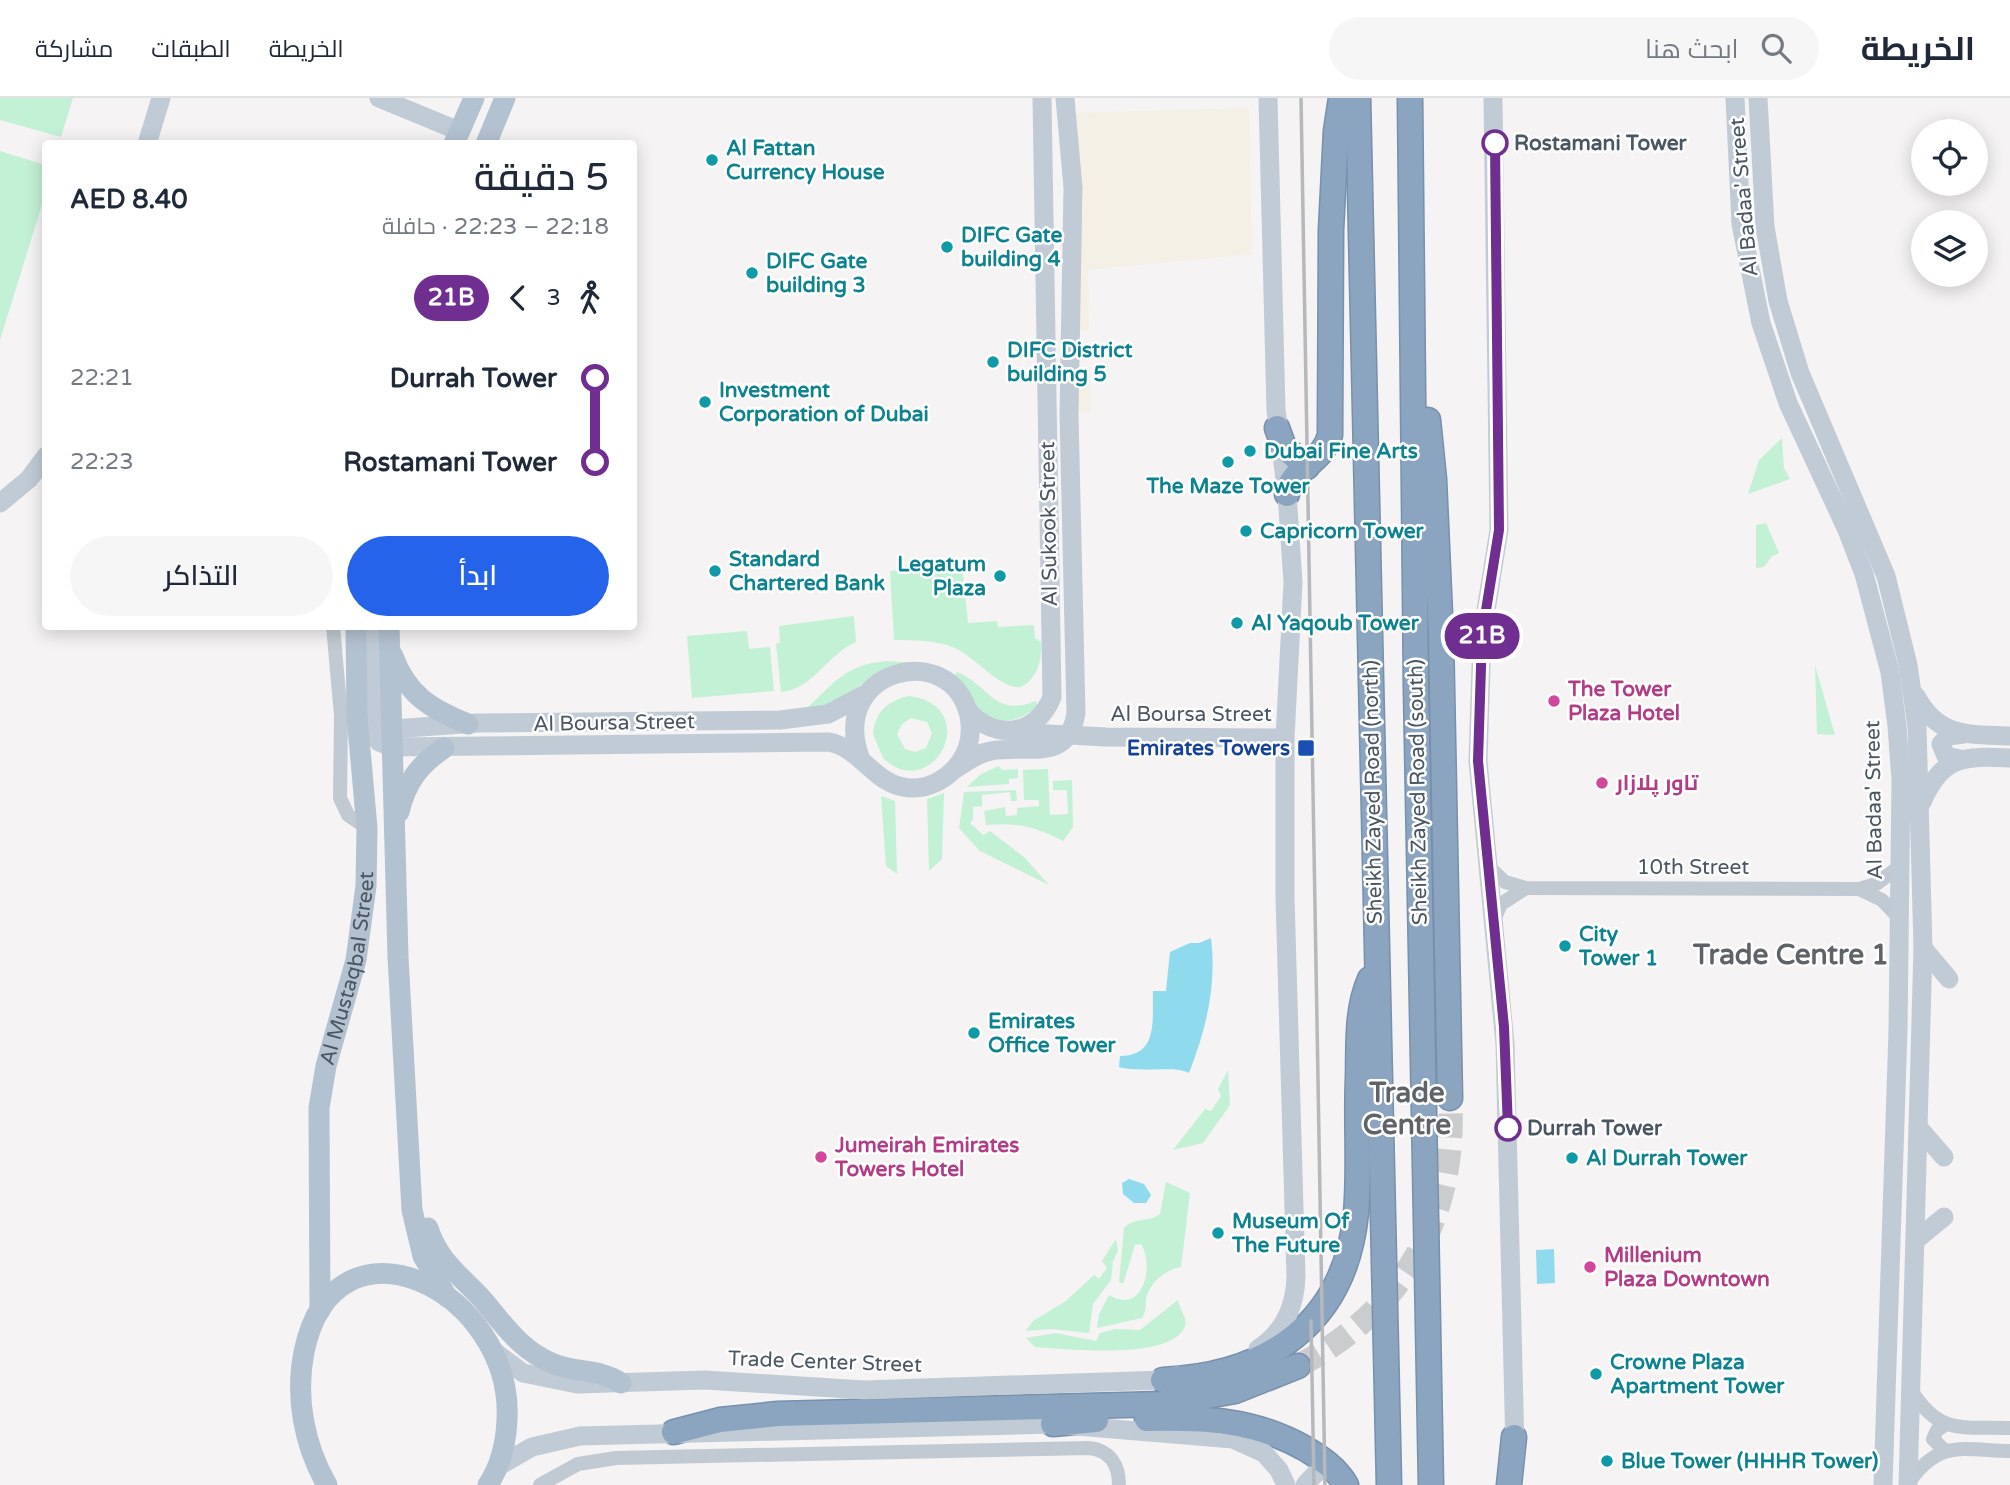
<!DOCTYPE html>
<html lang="ar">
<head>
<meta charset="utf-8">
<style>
	:root { --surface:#fff; --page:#f6f6f7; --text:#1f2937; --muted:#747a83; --line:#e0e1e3; --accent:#2563eb }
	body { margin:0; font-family:"Varela Round",Cairo,sans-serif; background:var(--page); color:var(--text); direction:rtl; height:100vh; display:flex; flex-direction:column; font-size:26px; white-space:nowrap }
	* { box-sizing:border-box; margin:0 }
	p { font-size:23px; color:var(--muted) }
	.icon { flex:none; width:38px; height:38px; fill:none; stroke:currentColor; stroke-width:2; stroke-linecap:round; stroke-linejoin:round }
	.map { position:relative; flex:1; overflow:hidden; direction:ltr }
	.panel { position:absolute; left:42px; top:42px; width:595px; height:490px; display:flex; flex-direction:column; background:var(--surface); border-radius:7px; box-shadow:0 4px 18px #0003; direction:rtl }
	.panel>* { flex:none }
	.badge { padding:0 14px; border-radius:23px; font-size:24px; line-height:46px }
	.controls { position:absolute; left:1911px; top:21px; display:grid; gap:14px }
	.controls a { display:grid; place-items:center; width:77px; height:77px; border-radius:50%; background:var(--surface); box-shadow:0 4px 18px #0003; font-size:35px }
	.map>.badge { position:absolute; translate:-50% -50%; box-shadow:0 0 0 4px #fff }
	.legs { display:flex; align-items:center; gap:10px; height:77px; padding:0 28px; font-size:23px }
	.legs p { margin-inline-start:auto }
	.overview { display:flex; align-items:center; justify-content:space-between; height:119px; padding:0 28px }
	h1 { font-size:38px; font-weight:600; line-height:52px }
	.cta { display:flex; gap:14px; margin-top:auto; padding:14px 28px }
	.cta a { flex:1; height:80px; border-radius:42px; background:var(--accent); color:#fff; font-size:28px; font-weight:600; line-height:80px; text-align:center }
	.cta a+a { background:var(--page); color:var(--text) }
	ul { padding:0 28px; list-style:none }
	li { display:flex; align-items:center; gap:24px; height:84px; font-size:26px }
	li i { display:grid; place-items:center; width:10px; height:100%; margin:0 9px; background:currentColor }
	li i::after { content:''; width:18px; height:18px; margin:-9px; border:5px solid; border-radius:50%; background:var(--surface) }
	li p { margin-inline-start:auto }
	li:first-child i { background:linear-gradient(#0000 50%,currentColor 0) }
	li:last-child i { background:linear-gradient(currentColor 50%,#0000 0) }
	header { display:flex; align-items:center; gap:42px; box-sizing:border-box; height:98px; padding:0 35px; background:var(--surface); border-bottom:2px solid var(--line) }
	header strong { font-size:33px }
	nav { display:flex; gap:38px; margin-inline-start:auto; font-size:24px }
	.search { width:490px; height:63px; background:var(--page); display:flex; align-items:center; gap:18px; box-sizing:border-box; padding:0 24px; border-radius:38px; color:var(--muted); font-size:26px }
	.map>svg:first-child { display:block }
	.green { fill:#c3f1d5; fill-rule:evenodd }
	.sand { fill:#f5f0e5 }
	.water { fill:#90daee }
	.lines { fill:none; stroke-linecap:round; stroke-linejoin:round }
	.highway-tunnel { stroke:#caccce; stroke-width:24; stroke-dasharray:24 12; stroke-linecap:butt }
	.highway-casing { stroke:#7690ad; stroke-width:27 }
	.street { stroke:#c1cad2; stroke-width:14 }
	.secondary { stroke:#c1cbd6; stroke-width:19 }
	.primary { stroke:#b3c2d1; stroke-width:21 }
	.highway { stroke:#8ba5c1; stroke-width:24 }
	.rail { stroke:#b5b8bd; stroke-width:3.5 }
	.line-1-casing { stroke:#fff; stroke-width:16 }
	.line-1 { stroke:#6f2e90; stroke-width:10 }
	.stop-1-dot { fill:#fff; stroke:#6f2e90; stroke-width:3.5 }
	.culture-dot { fill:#0f9aa8; stroke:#fff; stroke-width:2.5 }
	.hotel-dot { fill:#d1479c; stroke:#fff; stroke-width:2.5 }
	.transit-dot { fill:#1a4fb4; stroke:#fff; stroke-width:2.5 }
	.labels { text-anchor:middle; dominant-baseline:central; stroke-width:5; stroke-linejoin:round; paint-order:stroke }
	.stop-label { font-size:21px; font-weight:bold; fill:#4a5661; stroke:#fff; text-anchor:start }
	.culture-label { font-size:21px; font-weight:bold; fill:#0d838f; stroke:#fff; text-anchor:start }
	.street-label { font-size:21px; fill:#4a5661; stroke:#fff }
	.hotel-label { font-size:21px; font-weight:bold; fill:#b23c85; stroke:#fff; text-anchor:start }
	.transit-label { font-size:21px; font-weight:bold; fill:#164399; stroke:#fff; text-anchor:end }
	.district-label { font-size:28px; font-weight:bold; fill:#5f6368; stroke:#fff }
</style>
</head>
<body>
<header>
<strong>الخريطة</strong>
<div class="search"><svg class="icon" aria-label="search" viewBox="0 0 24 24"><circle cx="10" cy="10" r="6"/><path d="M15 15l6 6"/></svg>ابحث هنا</div>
<nav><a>الخريطة</a><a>الطبقات</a><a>مشاركة</a></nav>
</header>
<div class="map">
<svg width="2010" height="1387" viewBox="0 0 2010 1387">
	<rect width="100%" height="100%" fill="#f5f3f3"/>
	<g class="green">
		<path d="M0,0h73l-12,39 -61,-17z"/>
		<path d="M0,53l45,14v30l-45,145z"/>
		<path d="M1782,340l2,30 6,11 -42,15 11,-34z"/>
		<path d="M1766,425l13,30 -8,4 -7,10 -8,1v-43z"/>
		<path d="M962,466l6,59 29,-2 1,6 36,-2 1,13 6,4c1,18 -3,36 -20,45 -20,3 -46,-30 -66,-39 -20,-8 -40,-8 -61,-8l-4,-69z"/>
		<path d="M854,518l2,26c-30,13 -42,47 -75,50l-5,-49h4l-1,-17z"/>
		<path d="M747,533l2,18 21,-2 4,44 -82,7 -5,-62z"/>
		<path d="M886,563l31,2c-47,-1 -68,46 -109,44 28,-26 38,-42 78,-46z"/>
		<path d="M1815,567l20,70 -18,-1z"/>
		<path d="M957,574c33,13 36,46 79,29l2,6c-45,32 -57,4 -84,-31z"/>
		<path d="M910,598c74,11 23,109 -27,62l-10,-24c2,-23 16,-34 37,-38zM911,620l16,4 5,11 -6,15 -11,4 -10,-3 -8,-15 5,-10z"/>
		<path d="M999,668l3,4 16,-1v9l-9,1v5l-42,3 14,-13z"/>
		<path d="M1048,671l2,46 18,-1 -1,-24h-14v-9l19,-1 1,47 -10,14c-26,-14 -47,-19 -77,-16l-2,-14 21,-4 1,9 11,-1v-7l22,-2v-6h-15l-1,-30z"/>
		<path d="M1016,692l1,11h-6l-1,-9 -28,3v11l-9,1v12l-3,4 13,12 7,-4 34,26 25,28 -69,-34 -21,-23 5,-36z"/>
		<path d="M944,695l-2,66 -13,12 -2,-72z"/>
		<path d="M881,698l14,5 2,73 -11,-8z"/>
		<path d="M1228,972l2,35 -27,38 -30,7 32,-41 6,2 10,-15 -3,-7z"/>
		<path d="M1166,1084l24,11 -9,74c-14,2 -29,14 -34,28 -3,9 1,15 -5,23l-45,10 2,-14 10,-19c34,21 46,-29 32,-51l-6,1 -12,39 -4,-2 5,-54c12,-12 24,-5 36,-14z"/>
		<path d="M1116,1141l2,12 -5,10 -2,19 -18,24 -4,29 -38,-4 -25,2 7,-10 33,-20 28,-26 5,4 8,-11 -5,-7z"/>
		<path d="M1178,1202c1,8 10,19 7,26 -12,35 -119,23 -150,21l-9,-9 30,-5 40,8 4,-8 15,-4 25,1z"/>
	</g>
	<g class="sand">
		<path d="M1249,10l3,146 -164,16 1,60 -13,1 2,-99 6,-26 -14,-93z"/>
		<path d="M1076,269h14l1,45 -13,1z"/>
	</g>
	<g class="water">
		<path d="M1211,840c6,48 -5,91 -22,135 -12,-8 -49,0 -70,-6l1,-11c39,0 32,-37 33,-65h13l4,-39 20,-9h9z"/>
		<path d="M1129,1081l15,5 7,11 -5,8h-12l-11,-9 -1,-11z"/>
		<path d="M1554,1151l1,34 -18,1 -1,-34z"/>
	</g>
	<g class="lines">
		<path class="highway-tunnel" d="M1298,1268c105,-55 160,-150 152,-268"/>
		<g class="highway-casing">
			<g id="highway">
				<path d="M1358,0l31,1387"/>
				<path d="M1410,0l6,590 15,797"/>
				<path d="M1428,322l6,59 7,158 9,461"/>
				<path d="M1277,330l7,19 23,20"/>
				<path d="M1287,396c5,-27 36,-31 43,-59l1,-205 5,-99 5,-33"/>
				<path d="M1163,1282c105,-5 182,-56 193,-167 4,-44 0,-89 2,-134 1,-34 -2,-68 12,-100"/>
				<path d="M1147,1321c57,-1 107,0 159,30 16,10 30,19 40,36"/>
				<path d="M1053,1326l43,-4"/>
				<path d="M674,1334l46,-12 58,-6 385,-10 72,-13 63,-25"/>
				<path d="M1509,1387l5,-48"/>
			</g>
		</g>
		<g class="street">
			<path d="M333,528l8,90 -1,82 8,17 19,13"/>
			<path d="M1488,768l17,16 21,6 333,1 23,11 16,17"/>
			<path d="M1859,791l17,-5 23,-17"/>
			<path d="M1494,822l7,-16 25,-16"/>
			<path d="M1911,1292c29,46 50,36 99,38"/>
			<path d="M1944,1352l-11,-11 4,-9 8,-5"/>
			<path d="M1909,1384c31,-43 53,-32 101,-31"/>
			<path d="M540,1387l38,-21 38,-6 473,-10c21,2 30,17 30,37"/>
		</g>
		<g class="secondary">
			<path d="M379,0l80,33"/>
			<path d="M1493,0l6,432 -17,105 -4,126 27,283 10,405"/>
			<path d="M1735,0l6,126 20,99 27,80 59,127 17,44 26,98 7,54 4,54 -3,250 -15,455"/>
			<path d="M1758,0l7,129 13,74 22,72 86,203 22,89 9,62 6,221 -15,537"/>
			<path d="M147,46l14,-46"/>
			<path d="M0,405l29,-24 17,-23"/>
			<path d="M372,528l3,109 4,7 12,5 438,-5c34,7 45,44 81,46 20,1 39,-10 50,-26 10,-14 12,-30 9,-46 -17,-78 -141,-47 -109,41"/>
			<path d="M1916,598c22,42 52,38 94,40"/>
			<path d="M967,611c26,33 70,27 85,-12l-10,-599"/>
			<path d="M379,632l98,-7 303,-3 48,-6 36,-19"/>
			<path d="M1013,634l93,5 179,1"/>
			<path d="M1960,661l-14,-3 -5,-12 7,-8 16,-2"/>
			<path d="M957,670c11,-7 21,-15 34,-17 37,-7 77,13 85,-38l-7,-298 4,-228 -8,-89"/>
			<path d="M1922,704c21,-47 42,-46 88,-44"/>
			<path d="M1923,850l26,31"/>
			<path d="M1918,1029l26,30"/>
			<path d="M1916,1142l28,-23"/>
			<path d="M1258,1251c26,-17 37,-42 38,-72l-11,-380v-159l8,-156 -6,-88 -11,-84 -8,-312"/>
			<path d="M495,1254l28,21 54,11 128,-4 159,10 299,-10 14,-4"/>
			<path d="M499,1368l33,-19 48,-11 473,-12 180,15 31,14 15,17 7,15"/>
			<path d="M1305,1387l12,-13 16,-5"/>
		</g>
		<g class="primary">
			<path d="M454,46l20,-46"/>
			<path d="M486,46l19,-46"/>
			<path d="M389,528l9,331 14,253 11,46 24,41"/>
			<path d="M393,558c14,39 38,53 75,68"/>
			<path d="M399,714c7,-30 20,-47 45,-64"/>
			<path d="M428,1130c10,33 33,48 55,72 22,26 38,51 71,64 22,9 47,5 67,19"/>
			<path id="s1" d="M320,1212l-1,-202 7,-42 30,-106 10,-74 1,-58 -10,-112 -1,-90"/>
			<path d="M327,1387c-23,-40 -32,-88 -23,-133 31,-150 210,-61 203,68 -1,24 -6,45 -19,65"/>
		</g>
		<use href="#highway" class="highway"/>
		<g class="rail">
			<path d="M1301,0l24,1387"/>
			<path d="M1311,1223l3,164"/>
		</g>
	</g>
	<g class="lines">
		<g class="line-1-casing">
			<path id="line-1" d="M1495,45l4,387 -17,105 -4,126 26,266 4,101"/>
		</g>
		<use href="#line-1" class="line-1"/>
	</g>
	<g class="stop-1-dot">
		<circle cx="1495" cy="45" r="12"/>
		<circle cx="1508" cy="1030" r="12"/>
	</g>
	<g class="culture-dot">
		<circle cx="712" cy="62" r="7"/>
		<circle cx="947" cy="149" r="7"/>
		<circle cx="752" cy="175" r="7"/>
		<circle cx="993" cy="264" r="7"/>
		<circle cx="705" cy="304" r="7"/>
		<circle cx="1250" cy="353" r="7"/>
		<circle cx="1228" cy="364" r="7"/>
		<circle cx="1246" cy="433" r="7"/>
		<circle cx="715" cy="473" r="7"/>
		<circle cx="1000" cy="478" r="7"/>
		<circle cx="1237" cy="525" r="7"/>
		<circle cx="1565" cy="848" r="7"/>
		<circle cx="974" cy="935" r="7"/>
		<circle cx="1572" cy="1060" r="7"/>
		<circle cx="1218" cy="1135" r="7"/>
		<circle cx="1596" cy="1276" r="7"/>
		<circle cx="1607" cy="1363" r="7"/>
	</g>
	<g class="hotel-dot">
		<circle cx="1554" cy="603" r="7"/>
		<circle cx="1602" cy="685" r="7"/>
		<circle cx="821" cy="1059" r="7"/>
		<circle cx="1590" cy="1169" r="7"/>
	</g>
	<rect class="transit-dot" x="1297" y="641" width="18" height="18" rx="3.5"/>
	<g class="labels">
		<g class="stop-label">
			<text x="1514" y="45">Rostamani Tower</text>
			<text x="1527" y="1030">Durrah Tower</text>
		</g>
		<g class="culture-label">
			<text x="726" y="50">Al Fattan<tspan x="726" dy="24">Currency House</tspan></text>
			<text x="961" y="137">DIFC Gate<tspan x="961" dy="24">building 4</tspan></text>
			<text x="766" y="163">DIFC Gate<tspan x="766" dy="24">building 3</tspan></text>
			<text x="1007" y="252">DIFC District<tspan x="1007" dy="24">building 5</tspan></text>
			<text x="719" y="292">Investment<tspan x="719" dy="24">Corporation of Dubai</tspan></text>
			<text x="1264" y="353">Dubai Fine Arts</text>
			<text x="1228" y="388" text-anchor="middle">The Maze Tower</text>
			<text x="1260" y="433">Capricorn Tower</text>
			<text x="729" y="461">Standard<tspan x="729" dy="24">Chartered Bank</tspan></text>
			<text x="986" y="466" text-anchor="end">Legatum<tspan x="986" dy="24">Plaza</tspan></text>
			<text x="1251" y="525">Al Yaqoub Tower</text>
			<text x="1579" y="836">City<tspan x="1579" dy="24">Tower 1</tspan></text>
			<text x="988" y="923">Emirates<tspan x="988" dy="24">Office Tower</tspan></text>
			<text x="1586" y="1060">Al Durrah Tower</text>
			<text x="1232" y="1123">Museum Of<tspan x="1232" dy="24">The Future</tspan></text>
			<text x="1610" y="1264">Crowne Plaza<tspan x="1610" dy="24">Apartment Tower</tspan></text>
			<text x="1621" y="1363">Blue Tower (HHHR Tower)</text>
		</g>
		<g class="street-label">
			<text transform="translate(1744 99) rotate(-95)">Al Badaa' Street</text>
			<text transform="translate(1049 426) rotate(-91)">Al Sukook Street</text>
			<text x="1191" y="616">Al Boursa Street</text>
			<text transform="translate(614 625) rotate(-1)">Al Boursa Street</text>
			<text transform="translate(1373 694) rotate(-91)">Sheikh Zayed Road (north)</text>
			<text transform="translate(1418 694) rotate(-91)">Sheikh Zayed Road (south)</text>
			<text transform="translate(1874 702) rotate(-91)">Al Badaa' Street</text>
			<text x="1693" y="769">10th Street</text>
			<text stroke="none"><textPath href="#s1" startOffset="345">Al Mustaqbal Street</textPath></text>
			<text transform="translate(825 1264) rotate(2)">Trade Center Street</text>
		</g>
		<g class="hotel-label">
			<text x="1568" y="591">The Tower<tspan x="1568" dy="24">Plaza Hotel</tspan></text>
			<text x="1616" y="685">تاور پلازار</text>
			<text x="835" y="1047">Jumeirah Emirates<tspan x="835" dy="24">Towers Hotel</tspan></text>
			<text x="1604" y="1157">Millenium<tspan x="1604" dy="24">Plaza Downtown</tspan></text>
		</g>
		<g class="transit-label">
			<text x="1290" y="650">Emirates Towers</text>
		</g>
		<g class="district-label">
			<text x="1791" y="857">Trade Centre 1</text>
			<text x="1407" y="995">Trade<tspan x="1407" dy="32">Centre</tspan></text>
		</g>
	</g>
</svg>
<div class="controls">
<a><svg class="icon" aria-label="locate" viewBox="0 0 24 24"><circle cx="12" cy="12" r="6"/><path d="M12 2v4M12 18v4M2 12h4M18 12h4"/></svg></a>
<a><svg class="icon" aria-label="layers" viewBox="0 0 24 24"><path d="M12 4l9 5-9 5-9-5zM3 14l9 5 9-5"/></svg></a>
</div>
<b class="badge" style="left:1482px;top:538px;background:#6f2e90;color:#fff">21B</b>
<section class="panel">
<div class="overview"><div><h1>5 دقيقة</h1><p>22:18 – 22:23 · حافلة</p></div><b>AED 8.40</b></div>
<div class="legs"><svg class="icon" aria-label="walk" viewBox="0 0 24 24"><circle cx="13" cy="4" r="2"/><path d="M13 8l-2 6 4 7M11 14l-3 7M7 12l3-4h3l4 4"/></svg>3<svg class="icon" aria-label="back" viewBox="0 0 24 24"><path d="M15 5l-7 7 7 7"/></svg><b class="badge" style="background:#6f2e90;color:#fff">21B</b></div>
<ul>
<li><i style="color:#6f2e90"></i><b>Durrah Tower</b><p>22:21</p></li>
<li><i style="color:#6f2e90"></i><b>Rostamani Tower</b><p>22:23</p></li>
</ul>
<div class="cta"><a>ابدأ</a><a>التذاكر</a></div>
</section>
</div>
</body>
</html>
